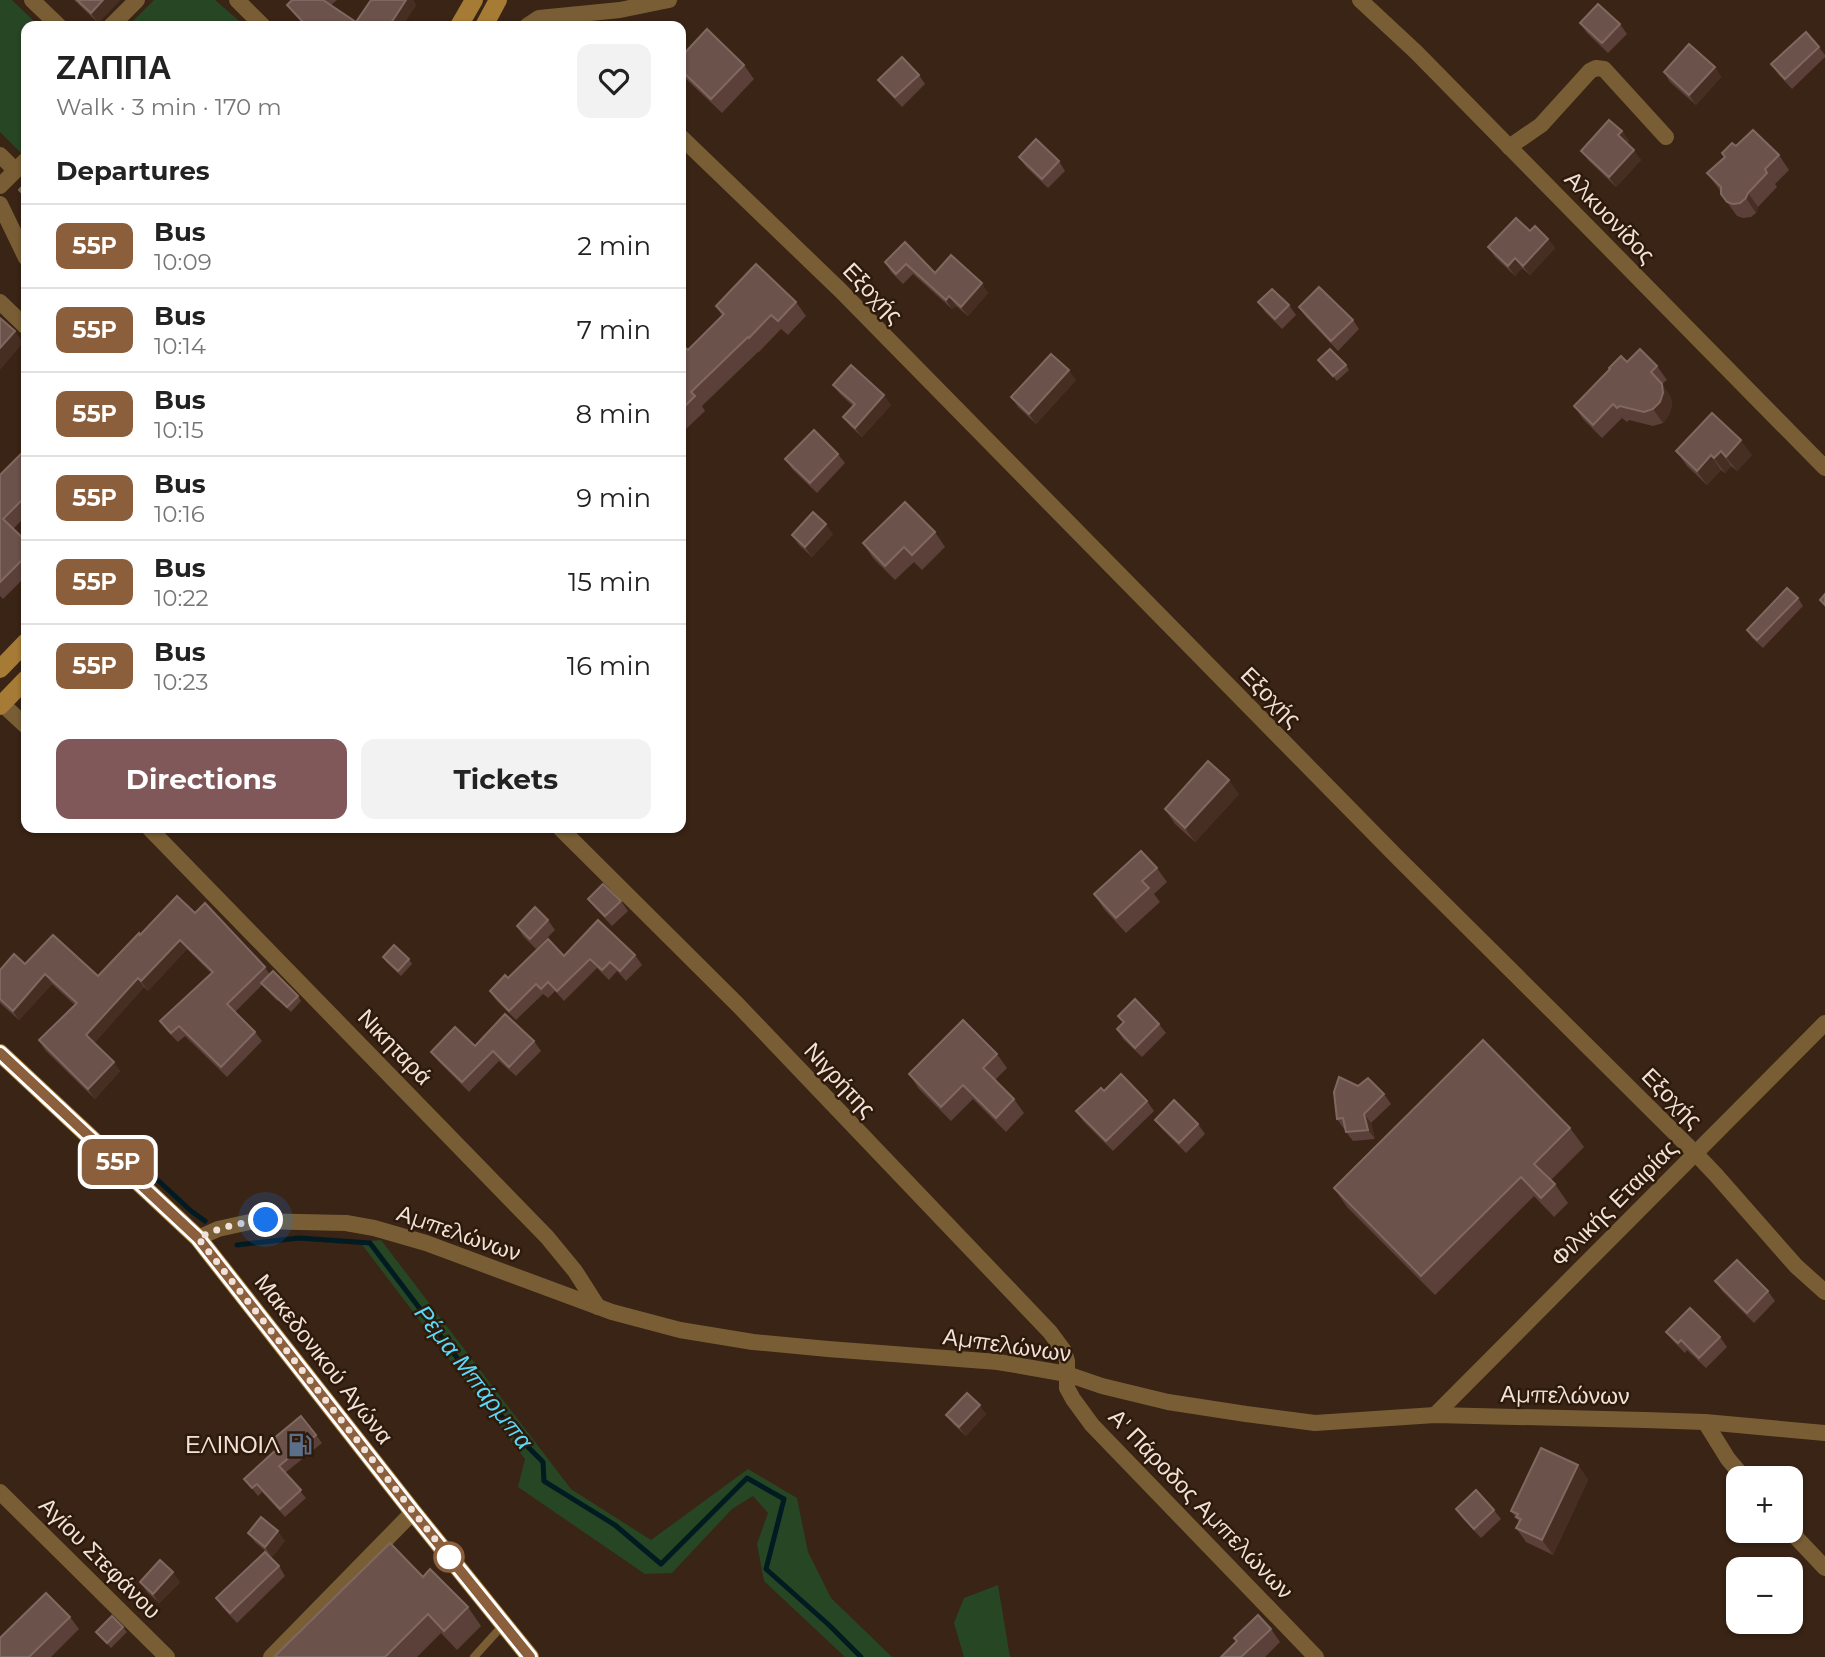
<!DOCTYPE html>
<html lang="en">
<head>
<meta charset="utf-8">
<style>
	:root { --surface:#fff; --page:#f2f2f2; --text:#222; --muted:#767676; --line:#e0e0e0; --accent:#815859 }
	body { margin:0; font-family:Montserrat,sans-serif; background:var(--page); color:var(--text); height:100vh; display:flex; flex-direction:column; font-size:26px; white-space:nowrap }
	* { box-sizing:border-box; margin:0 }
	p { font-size:23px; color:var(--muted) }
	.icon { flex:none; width:38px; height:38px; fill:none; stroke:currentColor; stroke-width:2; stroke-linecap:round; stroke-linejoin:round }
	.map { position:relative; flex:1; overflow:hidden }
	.side { position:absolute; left:21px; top:21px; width:665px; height:812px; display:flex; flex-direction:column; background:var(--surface); border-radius:14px; box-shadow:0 2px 5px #0004 }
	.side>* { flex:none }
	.badge { padding:0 14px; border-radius:10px; font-size:24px; line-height:46px }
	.tools { position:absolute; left:1726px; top:1466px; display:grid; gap:14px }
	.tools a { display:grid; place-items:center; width:77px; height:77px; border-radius:14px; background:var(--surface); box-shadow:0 2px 5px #0004; font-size:35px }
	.you { position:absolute; width:35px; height:35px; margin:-18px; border:5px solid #fff; border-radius:50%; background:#1a73e8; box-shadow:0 0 0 10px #1a73e833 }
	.map>.badge { position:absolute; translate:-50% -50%; box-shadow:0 0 0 4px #fff }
	h2 { padding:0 35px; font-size:26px; line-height:63px }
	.round { display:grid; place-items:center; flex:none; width:74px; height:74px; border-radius:14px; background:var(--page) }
	.head { display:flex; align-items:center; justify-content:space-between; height:119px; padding:0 35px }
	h1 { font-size:33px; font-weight:700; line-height:52px }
	.action { display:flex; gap:14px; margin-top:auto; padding:14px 35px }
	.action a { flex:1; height:80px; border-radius:14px; background:var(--accent); color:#fff; font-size:28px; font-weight:700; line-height:80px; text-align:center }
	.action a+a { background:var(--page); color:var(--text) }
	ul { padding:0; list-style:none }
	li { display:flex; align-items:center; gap:21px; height:84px; padding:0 35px; border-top:2px solid var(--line) }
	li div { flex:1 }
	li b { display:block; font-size:26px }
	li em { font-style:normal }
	li .badge { min-width:77px; font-weight:700; text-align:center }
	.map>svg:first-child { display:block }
	.green { fill:#274624 }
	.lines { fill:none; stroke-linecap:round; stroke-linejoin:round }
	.stream { stroke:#001b21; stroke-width:5 }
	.service { stroke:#795e35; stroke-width:8 }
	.minor { stroke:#795e35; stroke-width:16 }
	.secondary { stroke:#a67b35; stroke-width:18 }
	.wall { fill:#5a4039 }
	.shaded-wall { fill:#462e23 }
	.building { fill:#6b524a; stroke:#806861; stroke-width:2 }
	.line-casing { stroke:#fff; stroke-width:16 }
	.line { stroke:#8b5e3c; stroke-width:10 }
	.walk { stroke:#f1e2d9; stroke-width:7; stroke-dasharray:0 12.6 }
	.stop-dot { fill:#fff; stroke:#8b5e3c; stroke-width:3.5 }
	.labels { text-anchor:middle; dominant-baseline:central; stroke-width:5; stroke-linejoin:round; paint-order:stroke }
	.street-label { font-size:23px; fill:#f1e2d9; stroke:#2e1a0b }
	.poi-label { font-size:23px; fill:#f1e2d9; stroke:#2e1a0b; text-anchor:end }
	.water-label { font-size:24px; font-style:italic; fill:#5adafa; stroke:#2e1a0b }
</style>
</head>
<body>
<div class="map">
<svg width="1825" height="1657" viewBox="0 0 1825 1657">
	<rect width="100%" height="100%" fill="#392415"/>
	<g class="green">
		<path d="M0,0h12l27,26h-13v121l-5,6 -21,-21z"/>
		<path d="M154,0h61l30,26h-117z"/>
		<path d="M381,1240l190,249 80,51 97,-71 49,29 11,54 23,46 61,59h-47l-81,-76 -7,-37 11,-31 -15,-17 -21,13 -60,64 -27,1 -127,-87 7,-28 -165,-217z"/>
		<path d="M998,1585l12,72h-46l-10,-34 10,-25z"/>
	</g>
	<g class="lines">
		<g class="stream">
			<path d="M135,1159l56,52 14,10"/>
			<path d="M237,1245l62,-7 71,5 145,191 28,28 1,19 71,44 46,39 86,-86 37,21 -18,70 63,56 32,32"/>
		</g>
		<path class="service" d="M474,1657l29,-32"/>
		<g class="minor">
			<path d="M32,0l27,26"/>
			<path d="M237,0l26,26"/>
			<path d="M1360,0l56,52 409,416"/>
			<path d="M111,26l26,-26"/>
			<path d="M527,26l12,-8 81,-8 49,-10"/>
			<path d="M681,137l159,153 557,567 299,297 20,21 80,91 29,26"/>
			<path d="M1509,147l32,-22 49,-54 6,-3 8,1 62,68"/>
			<path d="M0,155l15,15"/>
			<path d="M0,186l26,-26"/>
			<path d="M0,204l26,54"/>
			<path d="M0,302l26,25"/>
			<path d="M2,704l24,22"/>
			<path d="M149,828l398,409 28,34 23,36"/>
			<path d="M560,828l178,177 312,327 14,19 3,10v27l6,11 19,26 224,232"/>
			<path d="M198,1238l20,-9 36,-8 92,2 28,5 52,15 186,69 68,18 73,12 75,7 170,13 69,12 35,12 66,16 78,12 69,9 120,-8 210,5 60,2 120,11"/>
			<path d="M1435,1415l390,-392"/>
			<path d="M1705,1422l23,37 17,20"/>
			<path d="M0,1492l167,165"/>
			<path d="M1790,1531l35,37"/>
			<path d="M271,1657l142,-145"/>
		</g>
		<g class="secondary">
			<path d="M459,26l15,-26"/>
			<path d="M484,26l14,-26"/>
			<path d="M0,669l26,-27"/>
			<path d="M0,706l26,-27"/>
			<path d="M0,1053l198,185 215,274 117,145"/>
		</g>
	</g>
	<g class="wall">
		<path d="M74,0h46l-22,23z"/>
		<path d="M292,0h45l-6,5 25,17 15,-22h42l3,5 -14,21h-97l-11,-12 -7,-9z"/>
		<path d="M1580,23l40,1 7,10 -19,19 -21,-20z"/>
		<path d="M1819,47l6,8v2l-33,32 -14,-15 -7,-10z"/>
		<path d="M681,57l63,8 10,14 -32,34 -37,-35 -4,-5z"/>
		<path d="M1715,67l6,10 -25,28 -26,-23 -6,-10z"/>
		<path d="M919,75l6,9 -23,23 -17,-18 -7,-9z"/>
		<path d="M1622,131l7,10 -2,2 14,17 -25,27 -28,-27 -7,-9z"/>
		<path d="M1736,146l43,9 10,15 -14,14 2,3 -19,20 -2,6 -5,4 -8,1 -6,-2 -16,-22v-2l-14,-19 18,-16 -3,-4z"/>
		<path d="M1019,157l40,4 6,10 -17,17 -22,-21z"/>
		<path d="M1530,231l18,8 7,9 -25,27 -8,-7 -7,8 -20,-19 -7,-10z"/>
		<path d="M905,242l30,31 53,20 -20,23 -12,-10 -4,3 -39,-35 -10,10 -12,-12 -6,-10z"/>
		<path d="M796,302l10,14 -18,19 -7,-6 -22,23h-1l-56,54 3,5 -21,20 -3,-3v-82l7,4 34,-34 -6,-10z"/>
		<path d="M1258,302l31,3 7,10 -14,14 -17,-17z"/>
		<path d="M1299,307l54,13 6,9 -21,22 -32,-34z"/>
		<path d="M1318,360l28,5 3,5 -12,11z"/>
		<path d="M1627,362l30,4 10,14 -5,4 9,14 1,8 -3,9 -6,8 -10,3 -24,-6 -2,2 -5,-4 -20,20 -19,-19 -9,-13z"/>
		<path d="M1076,380l-40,44 -18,-17 -7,-10z"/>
		<path d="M833,385l58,20 -29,32 -12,-11 -7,-9 10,-11 -13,-12z"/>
		<path d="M26,449v67l-13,13 13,12v35l-23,23 -3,-3v-121z"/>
		<path d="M1676,451l76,4 -15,16 -6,-5 -6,7 -4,-3 -14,15 -20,-19z"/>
		<path d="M838,454l7,9 -28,30 -25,-24 -7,-10z"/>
		<path d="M935,532l10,15 -23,23 -8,-8 -19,18 -22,-22 -10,-15z"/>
		<path d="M833,534l-21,23 -13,-12 -7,-10z"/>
		<path d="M1798,598l5,8 -40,42 -11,-10 -5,-8z"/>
		<path d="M1239,794l-44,48 -20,-18 -10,-15z"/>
		<path d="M1157,868l10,14 -13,12 6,8 -34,31 -22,-24 -10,-15z"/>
		<path d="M588,899l33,2 7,10 -16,15 -17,-18z"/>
		<path d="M195,913l70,54 5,8 28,21 3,5 -10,11 -13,-12 -1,1 -15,-16 -27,27 20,20 7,9 -35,36 -42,-41 -7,6 -11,-11 -7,-10 51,-48 -24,-24 -39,42 -4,-4 -50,56 26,28 -25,28 -50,-49 -6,-10 36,-35 -23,-21 -33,36 -19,-17v-33l25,-6 73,12 42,-41z"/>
		<path d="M548,920l7,10 -19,19 -13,-13 -6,-10z"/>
		<path d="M635,955l7,10 -16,16 -9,-10 -8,9 -12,-12 -33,33 -9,-10 -7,7 -5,-4 -27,26 -20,-20 -6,-9 18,-13 56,-22z"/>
		<path d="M383,957l26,2 3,5 -11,12 -15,-14z"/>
		<path d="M1118,1016l41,8 7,9 -24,24 -19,-18 -6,-10 6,-6z"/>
		<path d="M534,1041l7,10 -25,25 -17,-15 -30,31 -31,-31 -7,-9 44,-6z"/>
		<path d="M997,1054l10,14 -12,12 19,19 10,14 -18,19 -33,-33 -22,22 -32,-32 -10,-15z"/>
		<path d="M1358,1086l26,8 7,10 -20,19 4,16 -22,2 -7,-9 -1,-3h-1l-7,-10z"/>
		<path d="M1104,1091l43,10 7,10 -41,40 -30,-30 -7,-10z"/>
		<path d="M1155,1120l43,4 7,10 -19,19 -24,-24z"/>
		<path d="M1570,1128l14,19 -33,33 4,4 13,19 -14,14 -20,-21 -99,99 -88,-88 -13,-19z"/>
		<path d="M1715,1281l53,10 7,10 -21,22 -32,-32z"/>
		<path d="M1666,1332l54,5 7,10 -21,21 -19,-18 -2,3 -12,-12z"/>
		<path d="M986,1414l-20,22 -13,-12 -7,-9z"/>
		<path d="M316,1435l6,8 -37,30 21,25 -21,19 -23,-25 -4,4 -14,-17 34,-31 -6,-8z"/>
		<path d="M1578,1465l10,15 -35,75 -27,-13 -10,-14 3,-6 -8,-11z"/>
		<path d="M1456,1509l38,1 7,9 -20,19 -18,-19z"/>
		<path d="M248,1533l37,8 -13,16 -17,-15z"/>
		<path d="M279,1566l6,10 -48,47 -14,-15 -7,-10z"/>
		<path d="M423,1577l45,30 13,19 -24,24 -16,-17 -24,24h-143z"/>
		<path d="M140,1582h40l-21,21 -12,-11z"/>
		<path d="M70,1617l9,12 -28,28h-51z"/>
		<path d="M123,1627l4,5 -16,16 -15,-16z"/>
		<path d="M1271,1629l9,13 -15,15h-44l15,-15 -2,-4z"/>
	</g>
	<g class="shaded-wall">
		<path d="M103,0h17l-22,23 -7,-10z"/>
		<path d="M406,0h7l3,5 -14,21h-13z"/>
		<path d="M1715,67l6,10 -25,28 -7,-10z"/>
		<path d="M1622,131l7,10 -4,4 -7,-10z"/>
		<path d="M1634,150l7,10 -25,27 -7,-10z"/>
		<path d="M1748,193l10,14 -2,6 -10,-15z"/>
		<path d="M1548,239l7,9 -25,27 -7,-9z"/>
		<path d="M1515,258l7,10 -7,8 -7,-10z"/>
		<path d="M982,283l6,10 -20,23 -7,-9z"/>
		<path d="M949,296l7,10 -4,3 -6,-9z"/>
		<path d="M15,331l8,12 -23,27v-22z"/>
		<path d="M1069,370l7,10 -40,44 -7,-10z"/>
		<path d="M1662,384l9,14 1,8 -3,9 -6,8 -10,-14z"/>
		<path d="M884,395l7,10 -29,32 -7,-9z"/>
		<path d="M1741,440l11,15 -15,16 -11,-14z"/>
		<path d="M1721,451l10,15 -6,7 -11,-15z"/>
		<path d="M1711,455l10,15 -14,15 -10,-14z"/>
		<path d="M826,524l7,10 -21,23 -7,-10z"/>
		<path d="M1229,780l10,14 -44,48 -10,-14z"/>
		<path d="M180,940l7,9 -39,42 -7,-10z"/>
		<path d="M45,974l7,10 -33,36 -6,-9z"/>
		<path d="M138,978l6,9 -51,58 -7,-10z"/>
		<path d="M114,1062l6,9 -25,28 -7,-10z"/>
		<path d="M1364,1114l7,9 4,16 -7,-9z"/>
		<path d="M980,1405l6,9 -20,22 -7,-9z"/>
		<path d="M1578,1465l10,15 -35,75 -11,-15z"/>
		<path d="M278,1531l7,10 -13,16 -7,-10z"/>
		<path d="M173,1572l7,10 -21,21 -6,-9z"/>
	</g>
	<g class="building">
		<path d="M77,0h26l-12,13z"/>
		<path d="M292,0h31l33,22 15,-22h35l-17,26h-79l-7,-4 -16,-17z"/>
		<path d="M1598,4l22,20 -18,19 -22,-20z"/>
		<path d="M707,29l37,36 -33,34 -30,-29v-13z"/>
		<path d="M1806,32l13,15 -34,32 -14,-15z"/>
		<path d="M1689,44l26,23 -26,28 -25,-23z"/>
		<path d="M902,57l17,18 -24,22 -17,-17z"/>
		<path d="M1609,120l13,11 -4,4 16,15 -25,27 -28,-26z"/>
		<path d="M1753,130l26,25 -14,14 2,4 -19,20 -2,5 -6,5 -7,1 -6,-2 -6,-8v-7l-14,-14 18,-16 -3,-4 10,-10 4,3z"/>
		<path d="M1036,139l23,22 -17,18 -23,-22z"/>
		<path d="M26,182v15l-7,-7z"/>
		<path d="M1516,218l14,13 5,-5 13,13 -25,27 -8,-8 -7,8 -20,-19z"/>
		<path d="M905,242l30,31 16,-18 31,28 -21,24 -12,-11 -3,4 -40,-36 -10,10 -11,-12z"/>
		<path d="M756,264l40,38 -18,19 -7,-6 -22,23 -1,-1 -57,55 4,4 -14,14v-64l1,-1 6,5 36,-36 -8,-8z"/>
		<path d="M1319,287l34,33 -22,21 -32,-34z"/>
		<path d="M1272,289l17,16 -14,14 -17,-17z"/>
		<path d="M0,318l15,13 -15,17z"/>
		<path d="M1330,349l16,16 -13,11 -15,-16z"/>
		<path d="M1640,349l17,17 -6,6 11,12 1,9 -3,9 -7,7 -9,3 -24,-6 -3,2 -4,-4 -20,21 -19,-19 36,-37 -1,-1 12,-12 6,6z"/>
		<path d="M1051,354l18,16 -40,44 -18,-17z"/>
		<path d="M851,365l33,30 -29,33 -12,-11 12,-13 -22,-19z"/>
		<path d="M1712,413l29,27 -15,17 -5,-6 -7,7 -3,-3 -14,16 -21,-20z"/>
		<path d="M814,430l24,24 -28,29 -25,-24z"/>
		<path d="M26,449v47l-23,23 23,22v15l-26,26v-107z"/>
		<path d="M905,502l30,30 -23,23 -8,-8 -19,19 -22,-23z"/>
		<path d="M813,512l13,12 -21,23 -13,-12z"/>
		<path d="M1787,588l11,10 -41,42 -10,-10z"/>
		<path d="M1825,594v11l-5,-5z"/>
		<path d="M1208,761l21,19 -44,48 -20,-19z"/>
		<path d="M1141,851l16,17 -15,13 7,7 -33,30 -22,-24z"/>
		<path d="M603,884l18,17 -16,15 -17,-17z"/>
		<path d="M177,896l18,17 10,-10 60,64 -38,37 28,28 -34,35 -42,-41 -8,7 -11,-12 53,-49 -33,-32 -39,41 -3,-3 -52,57 28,27 -26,27 -49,-49 38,-37 -32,-29 -32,37 -13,-12v-29l14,-16 11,10 28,-29 45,41 41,-43 1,2z"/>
		<path d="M535,907l13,13 -18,19 -13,-13z"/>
		<path d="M598,920l37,35 -15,16 -10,-9 -8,8 -12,-11 -33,32 -9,-9 -7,7 -5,-5 -27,27 -19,-20 15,-16 3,3 40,-39 16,17z"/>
		<path d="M394,945l15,14 -11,12 -15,-14z"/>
		<path d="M273,971l25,25 -11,11 -26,-24z"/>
		<path d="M1135,999l24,25 -24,24 -18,-19 7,-7 -6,-6z"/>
		<path d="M505,1014l29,27 -25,26 -16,-16 -31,31 -31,-30 24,-25 20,19z"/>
		<path d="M963,1020l34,34 -14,14 31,31 -18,19 -33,-33 -22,22 -32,-33z"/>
		<path d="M1483,1040l87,88 -36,36 21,20 -14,14 -20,-21 -100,99 -87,-88z"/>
		<path d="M1121,1074l26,27 -41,40 -30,-30 25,-23 3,3z"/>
		<path d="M1339,1077l19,9 10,-8 16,16 -20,20 4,16 -22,2 -3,-14 -6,1 -3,-27z"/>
		<path d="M1174,1100l24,24 -19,19 -24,-23z"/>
		<path d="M1737,1260l31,31 -21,22 -32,-32z"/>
		<path d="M1690,1308l30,29 -21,21 -18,-18 -3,3 -12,-11z"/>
		<path d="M967,1393l13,12 -21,22 -13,-12z"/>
		<path d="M301,1416l15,19 -37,31 22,24 -21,19 -23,-25 -5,4 -8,-9 34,-31 -6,-8z"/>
		<path d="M1541,1448l37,17 -36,75 -26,-12 5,-9 -5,-2 2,-3 -7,-3z"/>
		<path d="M1476,1490l18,20 -20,19 -18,-20z"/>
		<path d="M261,1517l17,14 -13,16 -17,-14z"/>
		<path d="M390,1543l33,34 7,-8 38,38 -24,24 -16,-17 -43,43h-111z"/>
		<path d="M265,1552l14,14 -49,47 -14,-15z"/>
		<path d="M160,1560l13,12 -20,22 -13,-12z"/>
		<path d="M46,1593l24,24 -41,40h-29v-19z"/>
		<path d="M1258,1615l13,14 -30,28h-20l16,-16 -3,-3z"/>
		<path d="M112,1616l11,11 -16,16 -11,-11z"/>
	</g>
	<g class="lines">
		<g class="line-casing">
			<path id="line" d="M0,1053l198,185 215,274 117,145"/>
		</g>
		<use href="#line" class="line"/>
		<path class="walk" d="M266,1220c-24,2 -46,7 -68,18l251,319"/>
	</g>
	<defs>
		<g id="fuel-bare" transform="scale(1.89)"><path d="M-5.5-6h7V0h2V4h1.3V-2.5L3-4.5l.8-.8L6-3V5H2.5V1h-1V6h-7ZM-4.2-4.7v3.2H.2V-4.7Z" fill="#5c6f8a" stroke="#2e1a0b" stroke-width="2.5" paint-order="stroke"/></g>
	</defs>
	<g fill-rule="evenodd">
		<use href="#fuel-bare" x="300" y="1445"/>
	</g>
	<circle class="stop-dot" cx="449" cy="1557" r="14"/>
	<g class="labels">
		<g class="street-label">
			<text transform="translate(1610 217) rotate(46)">Αλκυονίδος</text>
			<text transform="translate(873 293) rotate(46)">Εξοχής</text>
			<text transform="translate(1271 697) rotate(45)">Εξοχής</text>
			<text transform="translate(395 1047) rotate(46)">Νικηταρά</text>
			<text transform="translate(840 1080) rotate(47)">Νιγρήτης</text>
			<text transform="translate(1672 1098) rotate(45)">Εξοχής</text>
			<text transform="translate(1614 1203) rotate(-45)">Φιλικής Εταιρίας</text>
			<text transform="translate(459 1233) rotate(19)">Αμπελώνων</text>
			<text transform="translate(1007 1345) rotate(8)">Αμπελώνων</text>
			<text transform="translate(324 1359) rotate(52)">Μακεδονικού Αγώνα</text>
			<text transform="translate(1565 1395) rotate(1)">Αμπελώνων</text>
			<text transform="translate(1201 1504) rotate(46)">Α' Πάροδος Αμπελώνων</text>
			<text transform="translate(100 1558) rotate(45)">Αγίου Στεφάνου</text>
		</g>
		<g class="poi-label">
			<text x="280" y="1445">ΕΛΙΝΟΙΛ</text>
		</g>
		<g class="water-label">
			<text transform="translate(474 1377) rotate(52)">Ρέμα Μπάρμπα</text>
		</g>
	</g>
</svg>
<div class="tools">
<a>+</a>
<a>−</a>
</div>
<div class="you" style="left:266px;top:1220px"></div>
<b class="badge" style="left:118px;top:1162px;background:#8b5e3c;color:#fff">55Ρ</b>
<section class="side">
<div class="head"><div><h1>ΖΑΠΠΑ</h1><p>Walk · 3 min · 170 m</p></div><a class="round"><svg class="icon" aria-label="heart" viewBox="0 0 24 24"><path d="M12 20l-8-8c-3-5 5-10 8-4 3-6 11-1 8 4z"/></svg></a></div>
<h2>Departures</h2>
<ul>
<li><span class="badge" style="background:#8b5e3c;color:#fff">55Ρ</span><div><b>Bus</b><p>10:09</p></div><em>2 min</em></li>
<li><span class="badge" style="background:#8b5e3c;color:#fff">55Ρ</span><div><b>Bus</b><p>10:14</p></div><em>7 min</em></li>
<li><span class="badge" style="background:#8b5e3c;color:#fff">55Ρ</span><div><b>Bus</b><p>10:15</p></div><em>8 min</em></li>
<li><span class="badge" style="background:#8b5e3c;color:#fff">55Ρ</span><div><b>Bus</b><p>10:16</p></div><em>9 min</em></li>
<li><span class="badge" style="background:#8b5e3c;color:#fff">55Ρ</span><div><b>Bus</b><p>10:22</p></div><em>15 min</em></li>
<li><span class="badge" style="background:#8b5e3c;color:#fff">55Ρ</span><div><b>Bus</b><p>10:23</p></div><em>16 min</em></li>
</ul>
<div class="action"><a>Directions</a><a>Tickets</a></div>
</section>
</div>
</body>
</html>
